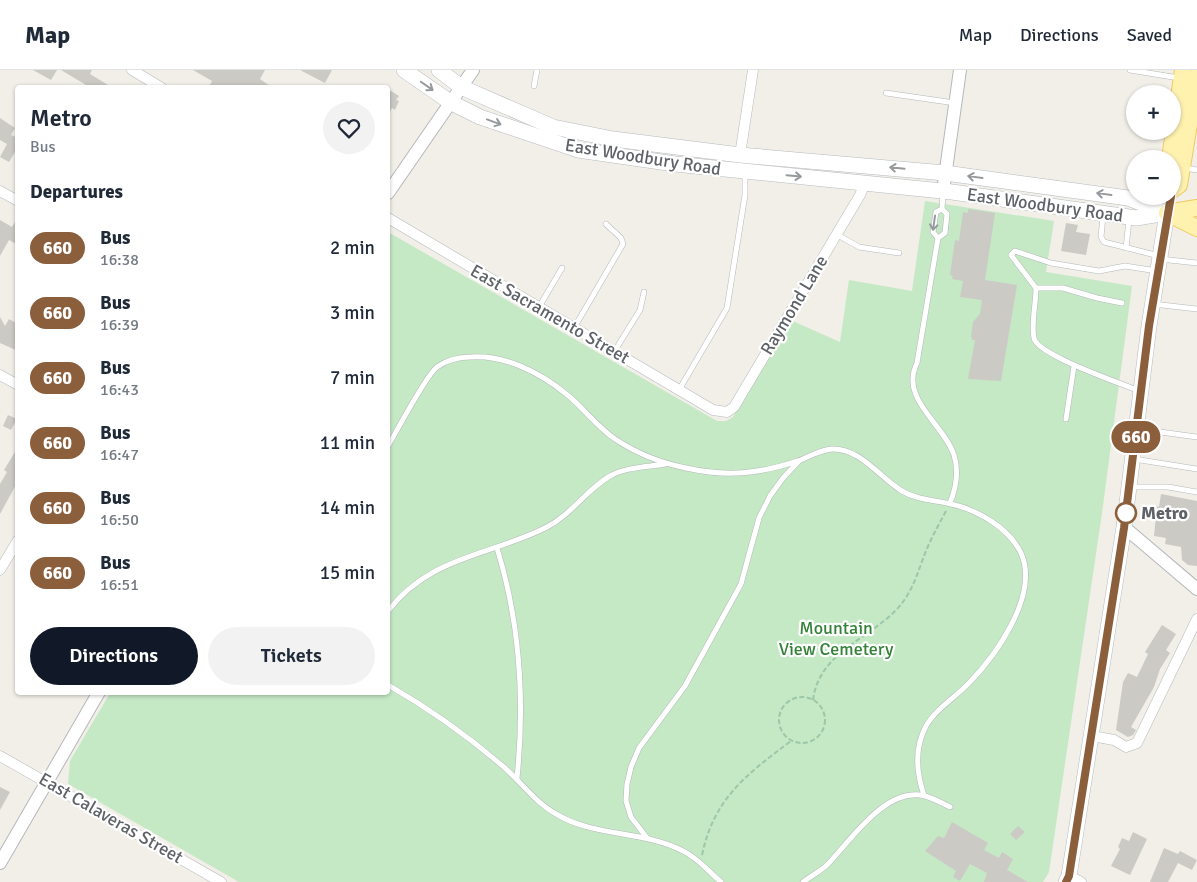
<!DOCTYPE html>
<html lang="en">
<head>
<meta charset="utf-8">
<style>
	:root { --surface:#fff; --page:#f2f2f3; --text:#1f2937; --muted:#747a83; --line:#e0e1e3; --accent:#111827 }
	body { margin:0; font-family:Signika,sans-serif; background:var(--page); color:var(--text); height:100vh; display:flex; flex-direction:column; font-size:19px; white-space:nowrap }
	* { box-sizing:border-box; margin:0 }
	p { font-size:16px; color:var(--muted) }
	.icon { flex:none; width:28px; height:28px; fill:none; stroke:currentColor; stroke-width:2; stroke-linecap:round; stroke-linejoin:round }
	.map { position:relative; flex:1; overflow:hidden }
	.drawer { position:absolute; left:15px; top:15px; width:375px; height:610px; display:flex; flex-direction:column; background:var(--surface); border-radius:5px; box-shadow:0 1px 4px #0004 }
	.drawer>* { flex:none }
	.badge { padding:0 10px; border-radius:16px; font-size:18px; line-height:32px }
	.tools { position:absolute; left:1126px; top:15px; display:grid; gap:10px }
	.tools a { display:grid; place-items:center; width:55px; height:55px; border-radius:50%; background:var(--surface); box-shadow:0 1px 4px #0004; font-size:25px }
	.map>.badge { position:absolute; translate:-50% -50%; box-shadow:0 0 0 2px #fff }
	h2 { padding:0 15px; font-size:19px; line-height:45px }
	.round { display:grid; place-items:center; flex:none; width:52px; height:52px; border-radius:26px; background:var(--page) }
	.overview { display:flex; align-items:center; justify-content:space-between; height:85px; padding:0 15px }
	h1 { font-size:24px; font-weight:600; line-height:38px }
	.action { display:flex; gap:10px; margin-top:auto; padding:10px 15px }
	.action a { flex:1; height:58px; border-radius:30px; background:var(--accent); color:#fff; font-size:20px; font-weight:600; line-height:58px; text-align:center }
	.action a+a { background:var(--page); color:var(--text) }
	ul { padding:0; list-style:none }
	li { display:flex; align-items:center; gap:15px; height:65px; padding:0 15px }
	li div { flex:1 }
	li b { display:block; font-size:19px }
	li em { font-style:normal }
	li .badge { min-width:55px; font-weight:700; text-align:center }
	header { display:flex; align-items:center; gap:30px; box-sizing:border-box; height:70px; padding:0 25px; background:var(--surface); border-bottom:1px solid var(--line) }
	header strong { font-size:24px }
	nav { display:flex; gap:28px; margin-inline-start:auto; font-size:18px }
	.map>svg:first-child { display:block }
	.green { fill:#c5e8c5 }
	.building { fill:#cccac5 }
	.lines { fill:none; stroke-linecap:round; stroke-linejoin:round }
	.service-casing { stroke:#b5b8bc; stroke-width:6 }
	.minor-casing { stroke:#b5b8bc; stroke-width:11 }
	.tertiary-casing { stroke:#b5b8bc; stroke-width:14 }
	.secondary-casing { stroke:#b6babf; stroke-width:16 }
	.primary-casing { stroke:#f2c960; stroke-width:18 }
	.path { stroke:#9cc7a9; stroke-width:2; stroke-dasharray:5 2.5; stroke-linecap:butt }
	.service { stroke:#fff; stroke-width:5 }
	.minor { stroke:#fff; stroke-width:10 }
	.tertiary { stroke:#fff; stroke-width:12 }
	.secondary { stroke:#fff; stroke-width:15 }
	.primary { stroke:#fff2af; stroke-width:16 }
	.oneway { stroke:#979a9d }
	.line-casing { stroke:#fff; stroke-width:11 }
	.line { stroke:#8b5e3c; stroke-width:8 }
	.stop-dot { fill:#fff; stroke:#8b5e3c; stroke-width:2.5 }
	.labels { text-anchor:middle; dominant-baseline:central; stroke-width:4.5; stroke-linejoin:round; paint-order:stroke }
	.street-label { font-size:18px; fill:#5f6368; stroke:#fff }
	.stop-label { font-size:18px; font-weight:bold; fill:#5f6368; stroke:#fff; text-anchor:start }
	.park-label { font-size:18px; fill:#348238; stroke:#fff }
</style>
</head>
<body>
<header>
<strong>Map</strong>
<nav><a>Map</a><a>Directions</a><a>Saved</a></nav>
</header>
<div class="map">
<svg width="1197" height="812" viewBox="0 0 1197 812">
	<rect width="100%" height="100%" fill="#f1efe8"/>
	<path class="green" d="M925,131l129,20 -8,51 86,14 -30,227 -53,359 -6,10h-804l-171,-98 2,-23 40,-68 278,-1v-460l329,189h9l7,-4 55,-98 52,23 9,-62 63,11z"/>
	<g class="building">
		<path d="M33,0h24l-6,10z"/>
		<path d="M61,0h31l-2,4 23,14h-22z"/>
		<path d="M193,0h72l-5,9 13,9h-58l-5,-3 2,-4z"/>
		<path d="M300,0h32l-7,13z"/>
		<path d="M388,19l11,7 -3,4 3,1 -4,9 -3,-2 -4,7z"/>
		<path d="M0,48l15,10 -4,7 7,3v9l-9,15 -9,-5 7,-13 -7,-4z"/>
		<path d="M968,139l27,4 -10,67 32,5 -16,96 -33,-2 7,-39h-3l-1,-4 2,-14 7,-8 2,-14 -22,-3 3,-16 -11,-2 1,-3 -3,-1 5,-35 4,1 4,-29 5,1z"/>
		<path d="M18,147v28l-9,-5 -9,16v-36l12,7z"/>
		<path d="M1066,153l12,2 -2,7 14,2 -4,21 -25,-4z"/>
		<path d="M0,247l5,9 4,-7 9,5v27l-18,-8z"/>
		<path d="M8,345l9,4 -6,11 -8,-4z"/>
		<path d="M18,377v34l-18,33v-30l7,-12 -3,-2z"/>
		<path d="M1161,424l36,7v65l-9,-1 -6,-5 -1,-13 -16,-3 1,-6 -12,-2 3,-30 2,1z"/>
		<path d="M1162,555l14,9 -10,16 4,3 -10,16 -6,18 -23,40 5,3 -3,5 -5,2 -12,-7 7,-48 5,-9 9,4 11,-23 -3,-2z"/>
		<path d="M0,717l10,5 -10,18z"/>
		<path d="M952,752l36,21 -4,7 15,8 3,-6 11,7 -6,11 21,12h-44l3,-9 -17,-9 -10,17 -7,-4 3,-6 -31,-20 13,-15 6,2z"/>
		<path d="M1018,756l7,6 -9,8 -6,-6z"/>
		<path d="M1133,762l14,7 -17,36 -19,-9 9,-17 -2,-2 4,-9 7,3z"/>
		<path d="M1164,778l14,6 2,-3 17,9 -5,10 -14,-7 -10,19h-18z"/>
	</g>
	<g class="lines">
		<g class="service-casing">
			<g id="service">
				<path d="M1130,0l49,8"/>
				<path d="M534,16l3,-16"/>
				<path d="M886,23l69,10"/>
				<path d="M1185,98l12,2"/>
				<path d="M942,139l5,5 -2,19 -7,5 -21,125c-18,36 27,61 37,92 5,16 2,33 -4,48"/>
				<path d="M942,139l1,-16"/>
				<path d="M1103,146l-2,21 3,5 55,14"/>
				<path d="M836,164l23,13 40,6"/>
				<path d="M938,168l-5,-6 3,-20 6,-3"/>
				<path d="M1126,178l3,-28"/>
				<path d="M1160,189l37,4"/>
				<path d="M1036,218h27l34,10 25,5"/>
				<path d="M1153,234l44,5"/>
				<path d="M539,237l23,-39"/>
				<path d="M574,258l49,-84 -2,-6 -15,-14"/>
				<path d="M614,282l26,-42 4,-18"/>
				<path d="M679,320l48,-82 18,-113v-22"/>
				<path d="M1139,321c-18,-8 -102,-36 -105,-53 -3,-15 2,-34 2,-50l-25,-33 4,-4 36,12 48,8 26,-5 32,5"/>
				<path d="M1066,349l8,-53"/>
				<path d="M1138,359l59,8"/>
				<path d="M388,376c9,-15 38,-71 49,-79 10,-7 22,-10 34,-10 34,-2 68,15 94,36 18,14 31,33 50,46 21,14 46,24 71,29 41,9 72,6 112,-7 11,-4 21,-11 34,-12 28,-1 47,28 70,42 15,9 32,9 49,13 27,6 58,24 70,49 19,42 -26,104 -54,132 -13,13 -32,25 -41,41 -12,23 -10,46 -2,69"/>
				<path d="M1134,389l63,10"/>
				<path d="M1131,417h37l29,5"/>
				<path d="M497,478c23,75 28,152 20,230"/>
				<path d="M388,541c42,-55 102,-55 159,-84 25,-13 39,-37 63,-51 16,-9 37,-9 55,-12"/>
				<path d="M388,615c42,24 80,51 117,83 17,15 31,35 51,46 38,23 86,16 127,37 15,7 25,20 38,31"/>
				<path d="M647,768l-16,-21 -5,-16 1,-17 4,-17 8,-19 46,-62 56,-102 18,-66 11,-22 13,-18 16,-17"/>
				<path d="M803,812c8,-6 18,-11 25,-18 23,-24 58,-78 97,-68 8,2 17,7 25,11"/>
			</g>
		</g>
		<g class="minor-casing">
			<g id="minor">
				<path d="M132,0l30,18"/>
				<path d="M740,85l13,-85"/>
				<path d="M0,121l18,10"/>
				<path d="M388,148l325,192 14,2 7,-5 126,-212 5,-12"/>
				<path d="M0,305l18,10"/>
				<path d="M0,500l18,-30"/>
				<path d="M1092,666l22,4 12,7 11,-4 60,-124"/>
				<path d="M0,686l221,126"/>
				<path d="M1069,806l12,6"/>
			</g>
		</g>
		<g class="tertiary-casing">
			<g id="tertiary">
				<path d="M943,121l17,-121"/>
				<path d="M388,123l85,-123"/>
				<path d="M1124,457l73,62"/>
				<path d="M0,793l99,-171"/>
			</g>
		</g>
		<g class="secondary-casing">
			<g id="secondary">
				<path d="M404,0l46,32 30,15 98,33 97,14 277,28 184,26 31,-5"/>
				<path d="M439,0l22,17 92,40 60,12 127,16 205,18 183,25 39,15"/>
				<path d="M1066,812l3,-6 55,-349 25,-201 18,-113"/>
			</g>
		</g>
		<g class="primary-casing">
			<g id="primary">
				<path d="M1170,89l13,-89"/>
				<path d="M1172,120l7,-5 18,-109"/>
				<path d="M1167,143l30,15"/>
				<path d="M1167,143l30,-5"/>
			</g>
		</g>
		<g class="path">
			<circle cx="802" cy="650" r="23"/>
			<path d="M813,630c6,-47 54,-60 83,-90 15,-15 21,-35 28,-54 6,-16 14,-30 22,-45"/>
			<path d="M702,785c12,-57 45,-81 89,-114"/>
		</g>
		<use href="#service" class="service"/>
		<use href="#minor" class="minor"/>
		<use href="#tertiary" class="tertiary"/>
		<use href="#secondary" class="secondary"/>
		<use href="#primary" class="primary"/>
	</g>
	<defs><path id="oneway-shaft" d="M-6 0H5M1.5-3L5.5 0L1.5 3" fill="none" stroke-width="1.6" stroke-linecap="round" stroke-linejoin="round" transform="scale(1.25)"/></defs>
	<g class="oneway">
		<use href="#oneway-shaft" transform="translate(427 16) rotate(35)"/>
		<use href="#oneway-shaft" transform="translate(494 52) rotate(20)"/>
		<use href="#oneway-shaft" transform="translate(897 98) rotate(-174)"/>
		<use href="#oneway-shaft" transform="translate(794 106) rotate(5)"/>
		<use href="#oneway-shaft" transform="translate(975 107) rotate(-172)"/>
		<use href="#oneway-shaft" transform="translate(1104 124) rotate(-172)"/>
		<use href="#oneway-shaft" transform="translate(934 153) rotate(98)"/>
	</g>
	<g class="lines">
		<g class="line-casing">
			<path id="line" d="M1066,812l3,-6 55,-348 25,-202 22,-130"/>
		</g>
		<use href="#line" class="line"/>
	</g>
	<circle class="stop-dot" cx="1126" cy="443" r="10"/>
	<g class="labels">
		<g class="street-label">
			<text transform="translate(643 87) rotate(9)">East Woodbury Road</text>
			<text transform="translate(1045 135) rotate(8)">East Woodbury Road</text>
			<text transform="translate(794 235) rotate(-59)">Raymond Lane</text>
			<text transform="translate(550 244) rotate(30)">East Sacramento Street</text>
			<text transform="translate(111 748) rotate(30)">East Calaveras Street</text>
		</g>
		<g class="stop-label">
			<text x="1141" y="443">Metro</text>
		</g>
		<g class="park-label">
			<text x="836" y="558">Mountain<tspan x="836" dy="21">View Cemetery</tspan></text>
		</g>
	</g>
</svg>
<div class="tools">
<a>+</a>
<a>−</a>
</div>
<b class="badge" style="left:1136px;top:367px;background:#8b5e3c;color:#fff">660</b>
<section class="drawer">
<div class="overview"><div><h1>Metro</h1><p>Bus</p></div><a class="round"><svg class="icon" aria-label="heart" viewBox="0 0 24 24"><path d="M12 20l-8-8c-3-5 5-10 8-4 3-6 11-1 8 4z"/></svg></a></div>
<h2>Departures</h2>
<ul>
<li><span class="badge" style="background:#8b5e3c;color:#fff">660</span><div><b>Bus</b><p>16:38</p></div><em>2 min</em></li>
<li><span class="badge" style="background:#8b5e3c;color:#fff">660</span><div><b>Bus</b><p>16:39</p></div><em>3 min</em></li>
<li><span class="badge" style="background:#8b5e3c;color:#fff">660</span><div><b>Bus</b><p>16:43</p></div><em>7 min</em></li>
<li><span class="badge" style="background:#8b5e3c;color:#fff">660</span><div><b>Bus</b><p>16:47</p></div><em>11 min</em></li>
<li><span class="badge" style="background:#8b5e3c;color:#fff">660</span><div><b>Bus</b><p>16:50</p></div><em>14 min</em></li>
<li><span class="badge" style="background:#8b5e3c;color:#fff">660</span><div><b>Bus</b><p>16:51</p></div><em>15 min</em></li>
</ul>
<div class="action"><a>Directions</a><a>Tickets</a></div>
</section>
</div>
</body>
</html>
